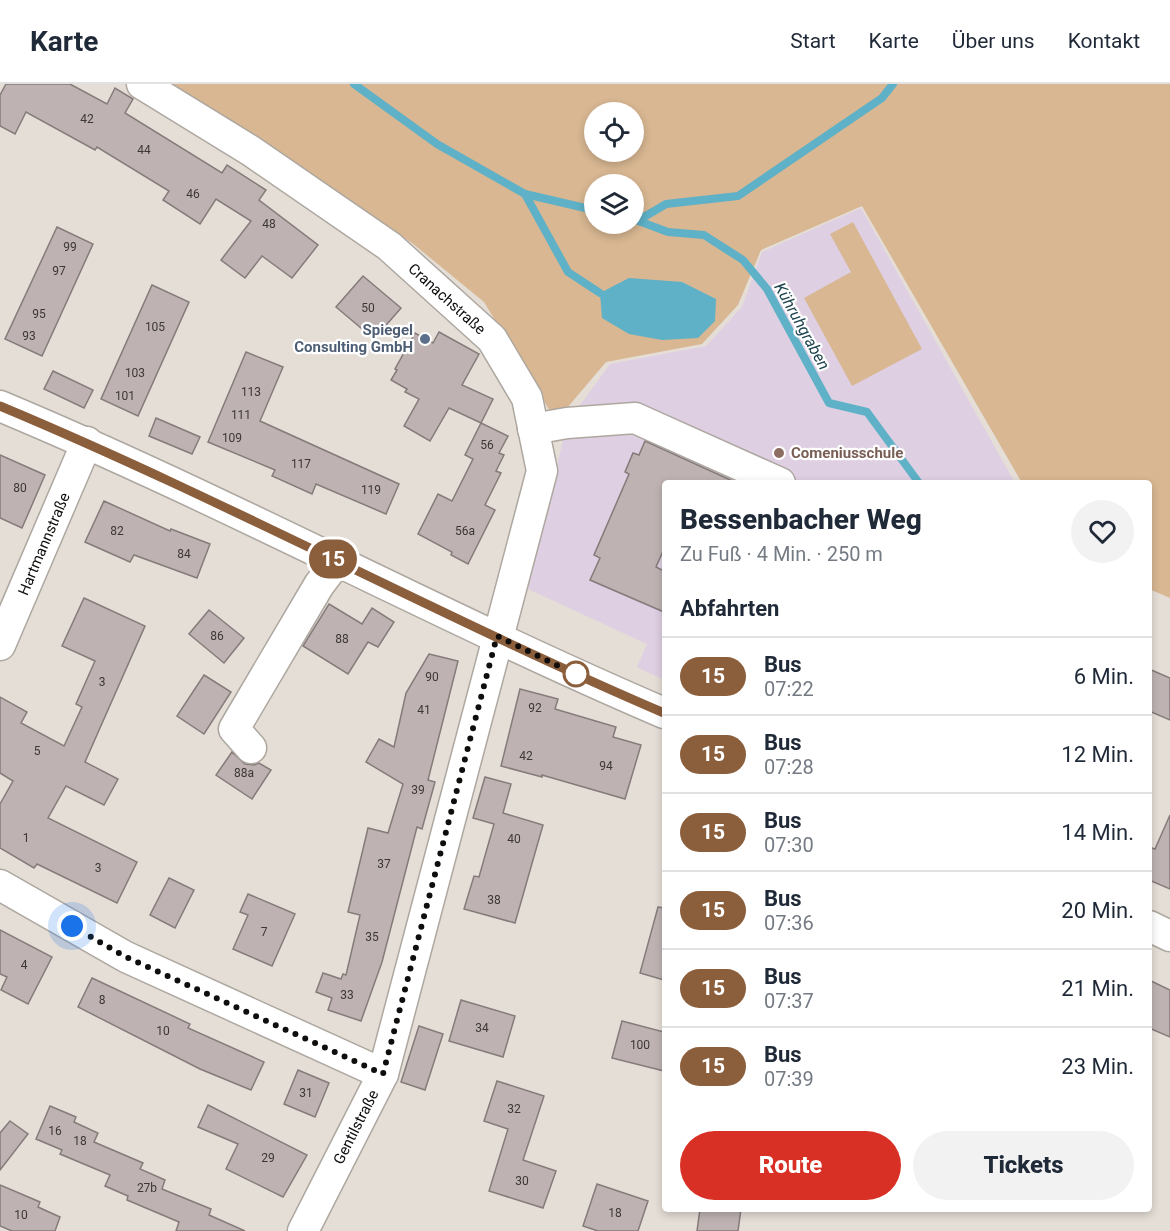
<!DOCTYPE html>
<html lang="de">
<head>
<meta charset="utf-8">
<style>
	:root { --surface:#fff; --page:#f2f2f3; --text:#1f2937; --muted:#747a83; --line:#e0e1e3; --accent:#d93025 }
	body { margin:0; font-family:Roboto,sans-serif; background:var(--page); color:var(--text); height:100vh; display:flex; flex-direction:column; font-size:22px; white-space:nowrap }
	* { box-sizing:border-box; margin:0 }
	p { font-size:20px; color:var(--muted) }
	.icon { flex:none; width:33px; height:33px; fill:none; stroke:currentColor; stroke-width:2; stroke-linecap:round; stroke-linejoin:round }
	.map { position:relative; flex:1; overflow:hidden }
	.drawer { position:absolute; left:662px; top:396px; width:490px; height:732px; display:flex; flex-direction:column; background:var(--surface); border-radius:6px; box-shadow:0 3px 9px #0003 }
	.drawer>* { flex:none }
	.badge { padding:0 12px; border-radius:20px; font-size:21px; line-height:39px }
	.fabs { position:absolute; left:584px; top:18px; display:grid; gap:12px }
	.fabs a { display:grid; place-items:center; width:60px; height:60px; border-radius:50%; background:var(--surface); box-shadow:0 3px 9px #0003; font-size:30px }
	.you { position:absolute; width:30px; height:30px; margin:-15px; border:4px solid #fff; border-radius:50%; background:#1a73e8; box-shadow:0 0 0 9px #1a73e833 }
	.map>.badge { position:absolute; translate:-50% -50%; box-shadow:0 0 0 3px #fff }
	h2 { padding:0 18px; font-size:22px; line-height:54px }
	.round { display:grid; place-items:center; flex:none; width:63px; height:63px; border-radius:32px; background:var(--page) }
	.overview { display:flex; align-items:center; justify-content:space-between; height:102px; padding:0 18px }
	h1 { font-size:28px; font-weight:800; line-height:45px }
	.cta { display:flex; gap:12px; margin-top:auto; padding:12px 18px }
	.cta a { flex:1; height:69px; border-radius:36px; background:var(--accent); color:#fff; font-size:24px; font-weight:800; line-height:69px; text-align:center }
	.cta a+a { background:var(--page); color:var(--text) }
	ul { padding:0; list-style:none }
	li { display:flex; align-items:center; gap:18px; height:78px; padding:0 18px; border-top:2px solid var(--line) }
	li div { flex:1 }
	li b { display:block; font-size:22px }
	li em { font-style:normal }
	li .badge { min-width:66px; font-weight:700; text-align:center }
	header { display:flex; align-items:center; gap:36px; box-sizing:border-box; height:84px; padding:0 30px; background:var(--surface); border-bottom:2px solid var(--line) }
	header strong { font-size:28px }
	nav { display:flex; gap:33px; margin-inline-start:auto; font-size:21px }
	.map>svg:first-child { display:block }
	.education { fill:#dfcfe2 }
	.green { fill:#d8b792; fill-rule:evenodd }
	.water { fill:#5eb1c7 }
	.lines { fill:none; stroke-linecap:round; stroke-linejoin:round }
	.stream { stroke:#5eb1c7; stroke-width:8 }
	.building { fill:#beb3b2; stroke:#857b7a; stroke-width:1.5 }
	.minor-casing { stroke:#ada7a0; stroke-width:33 }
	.minor { stroke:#fff; stroke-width:30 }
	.line-casing { stroke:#fff; stroke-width:14 }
	.line { stroke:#8b5e3c; stroke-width:9 }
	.walk { stroke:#100e0c; stroke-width:6; stroke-dasharray:0 10.8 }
	.service-dot { fill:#5c6f8a; stroke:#fff; stroke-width:2 }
	.education-dot { fill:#8d6e63; stroke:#fff; stroke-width:2 }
	.stop-dot { fill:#fff; stroke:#8b5e3c; stroke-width:3 }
	.labels { text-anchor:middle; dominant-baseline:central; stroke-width:4.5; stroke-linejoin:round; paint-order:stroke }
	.number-label { font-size:12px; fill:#3c3736 }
	.street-label { font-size:15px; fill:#100e0c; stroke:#fff }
	.service-label { font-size:15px; font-weight:bold; fill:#4e5e75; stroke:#fff; text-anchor:end }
	.education-label { font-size:15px; font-weight:bold; fill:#785e54; stroke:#fff; text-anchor:start }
	.water-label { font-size:16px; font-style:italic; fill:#1e444f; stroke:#fff }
</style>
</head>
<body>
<header>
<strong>Karte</strong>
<nav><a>Start</a><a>Karte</a><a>Über uns</a><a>Kontakt</a></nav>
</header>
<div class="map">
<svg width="1170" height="1147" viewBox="0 0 1170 1147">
	<rect width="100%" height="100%" fill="#e5ded7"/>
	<path class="education" d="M861,124l154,275h-351v197l-27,-13 10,-23 -119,-55 39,-166 43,-59 96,-18 36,-39 20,-55z"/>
	<g class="green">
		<path d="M172,0h998v514l-21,-9v-106h-127l-160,-277 -101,44 -23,55 -36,39 -96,18 -50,59 -72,-119 -72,-59zM594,28h39v40h-39zM594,100h39v40h-39z"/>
		<path d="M853,138l69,127 -70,37 -48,-88 47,-26 -21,-38z"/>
	</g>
	<path class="water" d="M629,194l53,4 34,17 -1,22 -17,17 -36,2 -33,-6 -27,-16 -2,-25z"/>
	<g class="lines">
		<g class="stream">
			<path d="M354,0l83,60 88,50 69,16"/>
			<path d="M525,110l43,78 32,21"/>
			<path d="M633,135l35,13 36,3 39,25 24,29 62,114 38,9 52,71"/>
			<path d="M639,136l27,-16 72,-8 144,-98 11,-14"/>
		</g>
	</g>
	<g class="building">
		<path d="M6,0h64l37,20 8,-16 18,11 -8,14 97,60 5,-8 39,25 -7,10 59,45 -26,33 -30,-22 -17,22 -24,-18 30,-39 -35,-22 -16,25 -37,-24 6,-9 -72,-44 -2,3 -69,-38 -11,22 -15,-8v-31z"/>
		<path d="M57,143l36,17 -51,112 -37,-17z"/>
		<path d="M363,192l38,32 -27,31 -38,-32z"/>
		<path d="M152,201l37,17 -51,114 -37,-17z"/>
		<path d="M439,248l40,22 -17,31 31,14 -12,24 -32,-15 -19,33 -26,-15 15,-27 -14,-7 2,-3 -16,-9 6,-10 -2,-1 20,-36 18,10z"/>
		<path d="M246,268l37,15 -23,54 139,63 -13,30 -70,-30 -4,10 -40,-18 3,-6 -67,-28z"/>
		<path d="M53,287l40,19 -9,18 -40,-19z"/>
		<path d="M156,334l44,19 -8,17 -43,-18z"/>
		<path d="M481,339l27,13 -9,17 5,2 -8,16 5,2 -16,32 10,5 -27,54 -17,-9 1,-3 -34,-18 20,-40 14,7 21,-42 -8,-4z"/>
		<path d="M645,357l92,42h-73v66l-8,18 8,4v41l-74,-32 10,-22 -6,-3 35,-81 -4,-2 8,-19 6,2z"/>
		<path d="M0,371l45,20 -23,53 -22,-10z"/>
		<path d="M104,417l66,30 1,-2 39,15 -13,34 -63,-23 -4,7 -45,-20z"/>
		<path d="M84,514l61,28 -60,136 33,17 -14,26 -38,-19 -18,32 89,44 -20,41 -80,-39 -3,4 -34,-20v-44l13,-23 -13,-8v-76l27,15 -6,11 43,23 18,-39 -6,-3 19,-43 -33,-15z"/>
		<path d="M329,520l33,20 10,-16 22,14 -16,25 -10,-5 -20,32 -45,-28z"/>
		<path d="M209,526l35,28 -20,25 -35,-29z"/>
		<path d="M429,570l29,7 -30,119 7,2 -13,47 -5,-2 -35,135 -21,59 -33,-11 4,-12 -16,-6 7,-19 18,6 2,-5 3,1 14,-60 -12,-3 20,-84 20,5 15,-49 -37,-22 13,-23 15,8 12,-54z"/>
		<path d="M1149,585l21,9v42l-21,-9z"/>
		<path d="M204,591l27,17 -27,42 -27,-18z"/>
		<path d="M520,605l38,10 -3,10 61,18 -3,10 28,8 -16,54 -83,-24v2l-41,-11z"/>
		<path d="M232,668l13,12 9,1 5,-2 12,7 -19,29 -36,-24z"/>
		<path d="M485,693l26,7 -8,29 40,12 -28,98 -51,-14 10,-33 5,1 15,-53 -21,-6z"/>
		<path d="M1170,731v74l-21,-9v-33l6,2z"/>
		<path d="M169,794l25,12 -19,38 -25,-13z"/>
		<path d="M248,810l47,20 -23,52 -39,-17 15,-34 -8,-3z"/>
		<path d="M658,823l6,1v72l-24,-7z"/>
		<path d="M0,846l52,27 -24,47 -27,-14 6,-13 -7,-3z"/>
		<path d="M92,894l98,46 -2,4 76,34 -13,28 -51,-21 -122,-62z"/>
		<path d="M1149,896l21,10v47l-21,-9z"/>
		<path d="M461,916l54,16 -12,41 -54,-16z"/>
		<path d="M622,937l42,11v39l-52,-13z"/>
		<path d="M419,942l24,8 -18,56 -24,-8z"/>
		<path d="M298,986l31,13 -14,34 -31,-13z"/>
		<path d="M497,997l47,15 -21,64 33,11 -13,37 -54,-17 19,-62 -24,-8z"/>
		<path d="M208,1021l99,50 -24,42 -57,-28 12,-25 -40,-17z"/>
		<path d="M50,1022l26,11 -2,5 24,11 -4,9 49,21 -3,6 25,11 -3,9 49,20 -2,6 36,16h-69l3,-9 -52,-22 1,-4 -23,-10 5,-11 -50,-21 2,-4 -26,-11z"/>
		<path d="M10,1037l18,13 -28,36v-37z"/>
		<path d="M597,1100l51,17 -10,30h-40l-15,-5z"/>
		<path d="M0,1101l40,17 -2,5 22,10 -5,14h-43l-12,-5z"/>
		<path d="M700,1125h41l-3,22h-41z"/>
	</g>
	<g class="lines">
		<g class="minor-casing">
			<g id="minor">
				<path d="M142,0l109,67 138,95 103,93 35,59 15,73 -159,603 -80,157"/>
				<path d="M0,322c225,94 440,211 664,307"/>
				<path d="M533,345l34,-6 68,-5 145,65"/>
				<path d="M0,561l87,-203"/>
				<path d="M251,664l-17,-19 85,-144 18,-24"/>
				<path d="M0,801l126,72 257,117"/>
				<path d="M1149,842l21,10"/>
			</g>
		</g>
		<use href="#minor" class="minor"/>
	</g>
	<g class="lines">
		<g class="line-casing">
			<path id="line" d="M0,322c225,94 440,211 664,307"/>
		</g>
		<use href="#line" class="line"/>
		<path class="walk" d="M72,842l54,31 257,117 114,-438 86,42 -7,-4"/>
	</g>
	<circle class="service-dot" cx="425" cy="255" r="6"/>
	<circle class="education-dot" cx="779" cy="369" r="6"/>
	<circle class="stop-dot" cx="576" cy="590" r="12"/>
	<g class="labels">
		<g class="number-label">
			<text x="87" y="35">42</text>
			<text x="144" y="66">44</text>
			<text x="193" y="110">46</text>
			<text x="269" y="140">48</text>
			<text x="70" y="163">99</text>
			<text x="59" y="187">97</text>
			<text x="368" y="224">50</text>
			<text x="39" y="230">95</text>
			<text x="155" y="243">105</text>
			<text x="29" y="252">93</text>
			<text x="135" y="289">103</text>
			<text x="251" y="308">113</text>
			<text x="125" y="312">101</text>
			<text x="241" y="331">111</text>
			<text x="232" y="354">109</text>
			<text x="487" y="361">56</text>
			<text x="301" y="380">117</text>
			<text x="20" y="404">80</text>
			<text x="371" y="406">119</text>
			<text x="117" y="447">82</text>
			<text x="465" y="447">56a</text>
			<text x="184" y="470">84</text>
			<text x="217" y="552">86</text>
			<text x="342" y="555">88</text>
			<text x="432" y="593">90</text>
			<text x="102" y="598">3</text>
			<text x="535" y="624">92</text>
			<text x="424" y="626">41</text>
			<text x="37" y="667">5</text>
			<text x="526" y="672">42</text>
			<text x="606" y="682">94</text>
			<text x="244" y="689">88a</text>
			<text x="418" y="706">39</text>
			<text x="26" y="754">1</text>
			<text x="514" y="755">40</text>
			<text x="384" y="780">37</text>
			<text x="98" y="784">3</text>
			<text x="494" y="816">38</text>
			<text x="264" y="848">7</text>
			<text x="372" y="853">35</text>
			<text x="24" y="881">4</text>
			<text x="347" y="911">33</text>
			<text x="102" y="916">8</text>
			<text x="482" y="944">34</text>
			<text x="163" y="947">10</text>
			<text x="640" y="961">100</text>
			<text x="306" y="1009">31</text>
			<text x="514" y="1025">32</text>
			<text x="55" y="1047">16</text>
			<text x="80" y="1057">18</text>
			<text x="268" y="1074">29</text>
			<text x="522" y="1097">30</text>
			<text x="147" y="1104">27b</text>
			<text x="615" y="1129">18</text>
			<text x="21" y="1131">10</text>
		</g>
		<g class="street-label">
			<text transform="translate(447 215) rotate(42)">Cranachstraße</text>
			<text transform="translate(44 460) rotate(-67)">Hartmannstraße</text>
			<text transform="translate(356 1043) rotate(-63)">Gentilstraße</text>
		</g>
		<g class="service-label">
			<text x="413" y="246">Spiegel<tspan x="413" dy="17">Consulting GmbH</tspan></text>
		</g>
		<g class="education-label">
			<text x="791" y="369">Comeniusschule</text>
		</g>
		<g class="water-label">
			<text transform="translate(802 242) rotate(61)">Kühruhgraben</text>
		</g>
	</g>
</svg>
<div class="fabs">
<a><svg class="icon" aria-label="locate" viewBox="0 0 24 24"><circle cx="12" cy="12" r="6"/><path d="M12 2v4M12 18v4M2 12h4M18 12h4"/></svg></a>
<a><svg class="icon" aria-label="layers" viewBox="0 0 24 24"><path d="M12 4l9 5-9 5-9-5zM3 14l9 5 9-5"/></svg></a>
</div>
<div class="you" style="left:72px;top:842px"></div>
<b class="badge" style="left:333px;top:475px;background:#8b5e3c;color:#fff">15</b>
<section class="drawer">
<div class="overview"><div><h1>Bessenbacher Weg</h1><p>Zu Fuß · 4 Min. · 250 m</p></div><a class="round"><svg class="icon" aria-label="heart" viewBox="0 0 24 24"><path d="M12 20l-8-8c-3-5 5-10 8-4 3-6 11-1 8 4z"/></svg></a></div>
<h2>Abfahrten</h2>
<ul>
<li><span class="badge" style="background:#8b5e3c;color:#fff">15</span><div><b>Bus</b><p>07:22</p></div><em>6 Min.</em></li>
<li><span class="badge" style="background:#8b5e3c;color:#fff">15</span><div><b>Bus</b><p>07:28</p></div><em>12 Min.</em></li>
<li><span class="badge" style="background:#8b5e3c;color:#fff">15</span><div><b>Bus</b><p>07:30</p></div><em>14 Min.</em></li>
<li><span class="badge" style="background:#8b5e3c;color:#fff">15</span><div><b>Bus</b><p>07:36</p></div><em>20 Min.</em></li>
<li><span class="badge" style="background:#8b5e3c;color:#fff">15</span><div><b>Bus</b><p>07:37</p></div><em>21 Min.</em></li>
<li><span class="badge" style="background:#8b5e3c;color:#fff">15</span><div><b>Bus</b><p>07:39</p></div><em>23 Min.</em></li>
</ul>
<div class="cta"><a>Route</a><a>Tickets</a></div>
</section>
</div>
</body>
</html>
